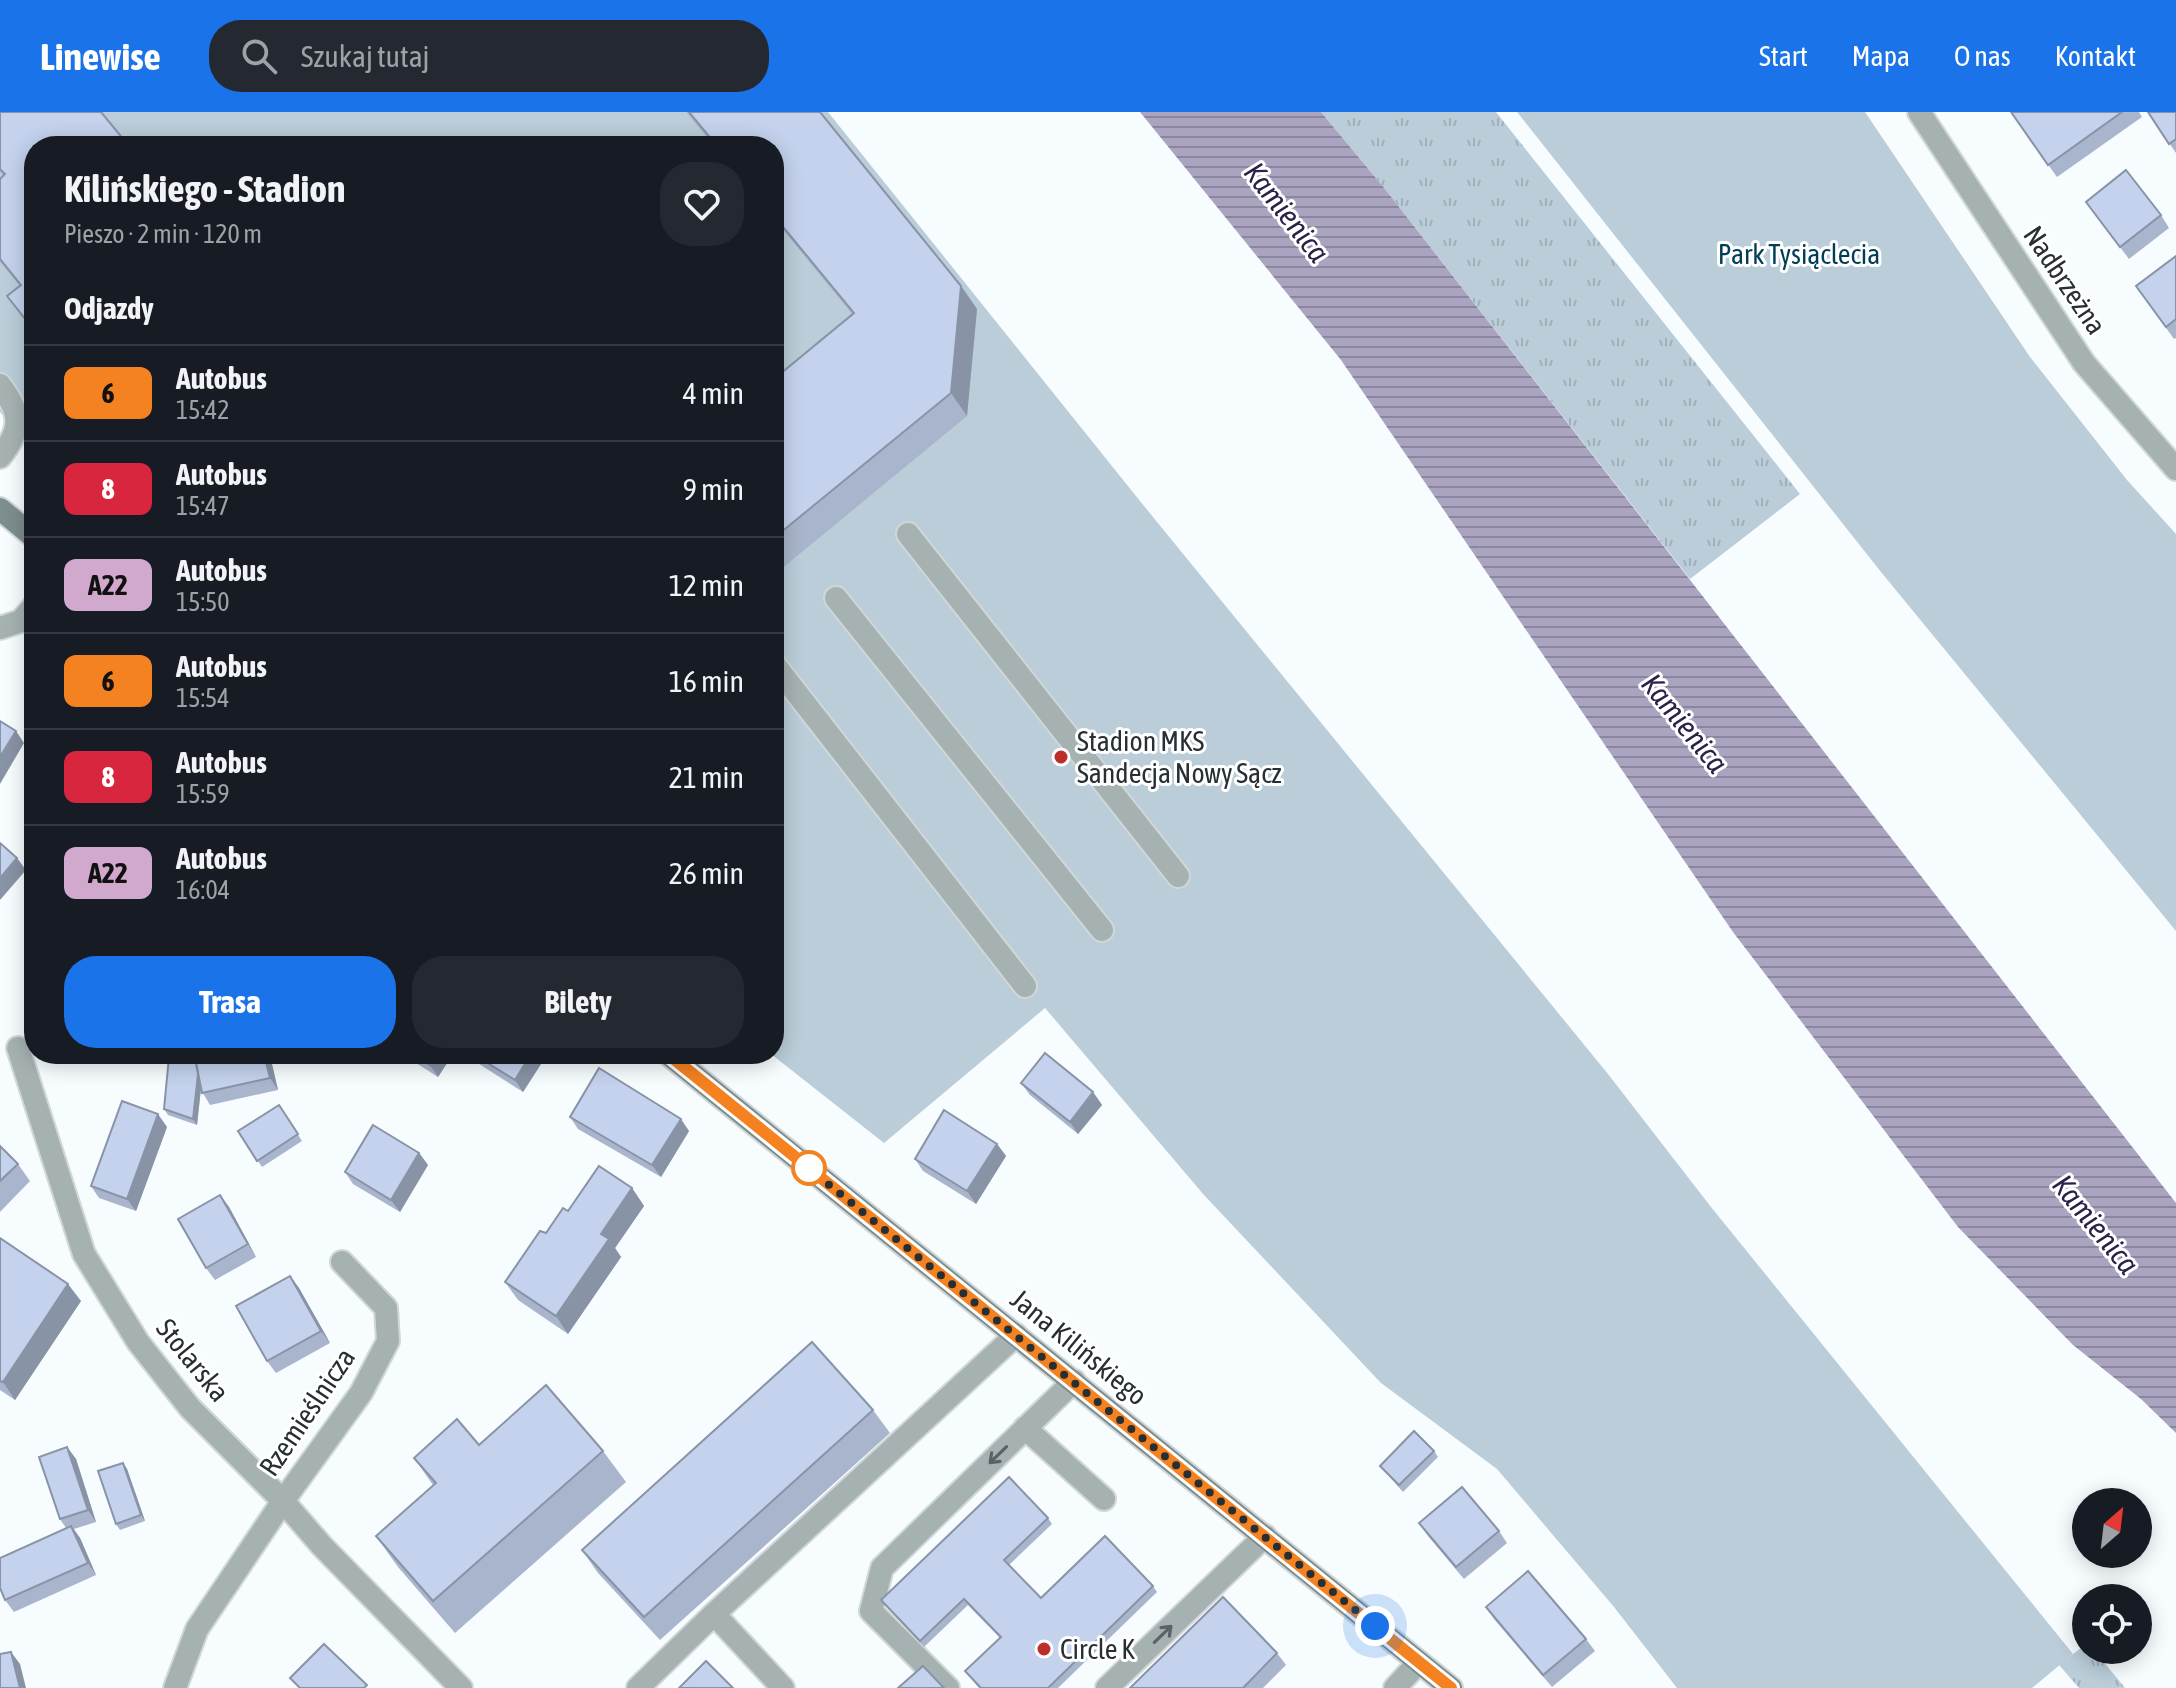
<!DOCTYPE html>
<html lang="pl">
<head>
<meta charset="utf-8">
<style>
	:root { --surface:#171b24; --page:#242831; --text:#f1f3f6; --muted:#9ea1a6; --line:#363941; --accent:#1a73e8 }
	body { margin:0; font-family:"Asap Condensed",sans-serif; background:var(--page); color:var(--text); height:100vh; display:flex; flex-direction:column; font-size:30px; white-space:nowrap }
	* { box-sizing:border-box; margin:0 }
	p { font-size:26px; color:var(--muted) }
	.icon { flex:none; width:44px; height:44px; fill:none; stroke:currentColor; stroke-width:2; stroke-linecap:round; stroke-linejoin:round }
	.map { position:relative; flex:1; overflow:hidden }
	.details { position:absolute; left:24px; top:24px; width:760px; height:928px; display:flex; flex-direction:column; background:var(--surface); border-radius:32px; box-shadow:0 4px 20px #0003 }
	.details>* { flex:none }
	.badge { padding:0 16px; border-radius:12px; font-size:28px; line-height:52px }
	.needle { width:52px; rotate:28deg }
	.controls { position:absolute; left:2072px; top:1376px; display:grid; gap:16px }
	.controls a { display:grid; place-items:center; width:80px; height:80px; border-radius:50%; background:var(--surface); box-shadow:0 4px 20px #0003; font-size:40px }
	.you { position:absolute; width:40px; height:40px; margin:-20px; border:6px solid #fff; border-radius:50%; background:#1a73e8; box-shadow:0 0 0 12px #1a73e833 }
	.map>.badge { position:absolute; translate:-50% -50%; box-shadow:0 0 0 4px #fff }
	h2 { padding:0 40px; font-size:30px; line-height:72px }
	.round { display:grid; place-items:center; flex:none; width:84px; height:84px; border-radius:32px; background:var(--page) }
	.overview { display:flex; align-items:center; justify-content:space-between; height:136px; padding:0 40px }
	h1 { font-size:38px; font-weight:700; line-height:60px }
	.action { display:flex; gap:16px; margin-top:auto; padding:16px 40px }
	.action a { flex:1; height:92px; border-radius:32px; background:var(--accent); color:#fff; font-size:32px; font-weight:700; line-height:92px; text-align:center }
	.action a+a { background:var(--page); color:var(--text) }
	ul { padding:0; list-style:none }
	li { display:flex; align-items:center; gap:24px; height:96px; padding:0 40px; border-top:2px solid var(--line) }
	li div { flex:1 }
	li b { display:block; font-size:30px }
	li em { font-style:normal }
	li .badge { min-width:88px; font-weight:700; text-align:center }
	header { display:flex; align-items:center; gap:48px; box-sizing:border-box; height:112px; padding:0 40px; background:var(--accent); color:#fff }
	header strong { font-size:38px }
	nav { display:flex; gap:44px; margin-inline-start:auto; font-size:28px }
	.search { width:560px; height:72px; background:var(--page); display:flex; align-items:center; gap:20px; box-sizing:border-box; padding:0 28px; border-radius:32px; color:var(--muted); font-size:30px }
	.map>svg:first-child { display:block }
	.grass { fill:url(#grass-tufts) }
	.park { fill:#bacdd8 }
	.water { fill:url(#water-rules) }
	.lines { fill:none; stroke-linecap:round; stroke-linejoin:round }
	.service-casing { stroke:#d1d7d9; stroke-width:26 }
	.minor-casing { stroke:#d1d7d9; stroke-width:26 }
	.tertiary-casing { stroke:#d1d7d9; stroke-width:26 }
	.secondary-casing { stroke:#d1d7d9; stroke-width:26 }
	.service { stroke:#a6b2b2; stroke-width:22 }
	.minor { stroke:#a6b2b2; stroke-width:22 }
	.tertiary { stroke:#a6b2b2; stroke-width:22 }
	.secondary { stroke:#7d8e8f; stroke-width:22 }
	.wall { fill:#a9b5cc }
	.shaded-wall { fill:#8993a6 }
	.building { fill:#c4d2ed; stroke:#8993a6; stroke-width:2 }
	.oneway { stroke:#596366 }
	.line-casing { stroke:#fff; stroke-width:18 }
	.line { stroke:#f58220; stroke-width:12 }
	.walk { stroke:#262f33; stroke-width:8; stroke-dasharray:0 14.4 }
	.poi-dot { fill:#bc2e29; stroke:#fff; stroke-width:3 }
	.stop-dot { fill:#fff; stroke:#f58220; stroke-width:4 }
	.labels { text-anchor:middle; dominant-baseline:central; stroke-width:6; stroke-linejoin:round; paint-order:stroke }
	.park-label { font-size:28px; fill:#003e57; stroke:#fff }
	.street-label { font-size:28px; fill:#262f33; stroke:#fff }
	.poi-label { font-size:28px; fill:#262f33; stroke:#fff; text-anchor:start }
	.water-label { font-size:30px; font-style:italic; fill:#2c2149; stroke:#fff }
</style>
</head>
<body>
<header>
<strong>Linewise</strong>
<div class="search"><svg class="icon" aria-label="search" viewBox="0 0 24 24"><circle cx="10" cy="10" r="6"/><path d="M15 15l6 6"/></svg>Szukaj tutaj</div>
<nav><a>Start</a><a>Mapa</a><a>O nas</a><a>Kontakt</a></nav>
</header>
<div class="map">
<svg width="2176" height="1576" viewBox="0 0 2176 1576">
	<defs>
		<pattern id="grass-tufts" width="24" height="20" patternUnits="userSpaceOnUse" patternTransform="scale(2)"><rect width="24" height="20" fill="#bacdd8"/><path d="M3 7l-1-3M5 7V3M7 7l1-3M15 17l-1-3M17 17v-4M19 17l1-3" fill="none" stroke="#a0b0ba"/></pattern>
		<pattern id="water-rules" width="6" height="5" patternUnits="userSpaceOnUse" patternTransform="scale(2)"><rect width="6" height="5" fill="#aaa4c0"/><path d="M0 2.5h6" fill="none" stroke="#8a869d"/></pattern>
	</defs>
	<rect width="100%" height="100%" fill="#f7fcfe"/>
	<g class="grass">
		<path d="M1321,0h175l304,382 -110,85 -305,-390z"/>
		<path d="M2086,1532v6h8l31,38h-46l-20,-23z"/>
	</g>
	<g class="park">
		<path d="M0,0h828l316,394 464,568 103,133 362,447 -41,34h-355l-63,-81 -117,-138 -116,-86 -177,-188 -159,-187 -161,135 -113,-89h3v-908h-740v306l-34,-40z"/>
		<path d="M1517,0h348l165,245 97,123 49,54v397l-295,-359z"/>
	</g>
	<path class="water" d="M1140,0h181l64,77 791,1014v230l-35,-34 -68,-54 -115,-118 -225,-295 -392,-572z"/>
	<g class="lines">
		<g class="service-casing">
			<g id="service">
				<path d="M0,273c21,28 23,43 0,72"/>
				<path d="M908,422l270,342"/>
				<path d="M836,486l266,332"/>
				<path d="M0,516l21,-7 13,-15"/>
				<path d="M774,552l251,322"/>
				<path d="M1025,1316l79,71"/>
				<path d="M283,1389l78,-108 27,-52 -2,-33 -44,-46"/>
				<path d="M714,1502l69,74"/>
				<path d="M638,1576l76,-74 302,-279"/>
				<path d="M948,1576l-77,-77 11,-43 192,-187"/>
				<path d="M1107,1576l158,-152"/>
				<path d="M1395,1576l24,-26"/>
			</g>
		</g>
		<g class="minor-casing">
			<g id="minor">
				<path d="M18,936l66,206 54,88 52,66 93,93 39,45 139,142"/>
				<path d="M175,1576l22,-59 86,-128"/>
			</g>
		</g>
		<g class="tertiary-casing">
			<path id="tertiary" d="M1919,0l165,251 92,106"/>
		</g>
		<g class="secondary-casing">
			<g id="secondary">
				<path d="M0,397l34,28"/>
				<path d="M668,942l783,634"/>
			</g>
		</g>
		<use href="#service" class="service"/>
		<use href="#minor" class="minor"/>
		<use href="#tertiary" class="tertiary"/>
		<use href="#secondary" class="secondary"/>
	</g>
	<g class="wall">
		<path d="M0,0l34,34v187l-27,-37 13,-10 -20,-24v-83l3,-3 -3,-4z"/>
		<path d="M686,0h134l141,174 16,23 -10,107 -193,159v-196l79,-64 -79,-96v-73h-60z"/>
		<path d="M2011,0h128l3,5 -85,60z"/>
		<path d="M2148,0h28v41z"/>
		<path d="M2086,90l75,13 8,13 -40,31z"/>
		<path d="M2176,144v82l-2,1 -38,-53z"/>
		<path d="M402,942h51l-15,23z"/>
		<path d="M468,942h66l7,10 -18,28 -50,-32z"/>
		<path d="M271,948l7,30 -68,15 -9,-15 -4,35 -29,-10 -4,-6 36,-47z"/>
		<path d="M1021,971l72,9 9,13 -24,29 -48,-39z"/>
		<path d="M279,993l23,36 -40,26 -24,-36z"/>
		<path d="M570,1005l119,14 -28,46 -83,-48z"/>
		<path d="M167,1015l-31,84 -37,-13 -8,-12z"/>
		<path d="M997,1032l9,12 -30,48 -53,-33 -8,-12z"/>
		<path d="M0,1034l18,18 12,17 -30,31z"/>
		<path d="M419,1041l9,12 -28,47 -47,-28 -8,-12z"/>
		<path d="M632,1076l12,18 -29,42 6,9 -53,77 -50,-34 -13,-18 41,-49 22,-22z"/>
		<path d="M220,1083l9,12 27,50 -41,23 -9,-12z"/>
		<path d="M0,1126l81,63 -66,99 -15,-10z"/>
		<path d="M290,1164l9,12 31,55 -54,30 -9,-12z"/>
		<path d="M873,1298l17,23 -230,207 -62,-67 -16,-23z"/>
		<path d="M479,1333l124,6 23,31 -171,151 -57,-66 -22,-31 57,-51 -19,-27z"/>
		<path d="M67,1335l9,12 20,63 -22,7 6,9 16,37 -82,37 -9,-12 61,-72 -6,-9z"/>
		<path d="M1434,1339l4,6 -35,35 -23,-26z"/>
		<path d="M123,1351l4,6 18,52 -25,9 -4,-6z"/>
		<path d="M1048,1406l4,6 -43,41 32,33 112,-12 4,6 -99,96h-79l-14,-17 35,-33 -32,-33 -44,42 -43,-47z"/>
		<path d="M1419,1411l80,8 8,12 -43,36 -36,-43z"/>
		<path d="M1486,1495l100,32 9,12 -43,36 -58,-68z"/>
		<path d="M1277,1541l9,12 -23,23h-133z"/>
	</g>
	<g class="shaded-wall">
		<path d="M961,174l16,23 -10,107 -16,-23z"/>
		<path d="M16,619l8,12 -24,41v-27z"/>
		<path d="M17,746l9,12 -26,30v-22z"/>
		<path d="M264,942h3l4,6 7,30 -8,-12z"/>
		<path d="M437,942h16l-15,23 -8,-12z"/>
		<path d="M531,942h3l7,10 -18,28 -8,-12z"/>
		<path d="M199,949l4,6 -6,58 -4,-6z"/>
		<path d="M1093,980l9,13 -24,29 -8,-12z"/>
		<path d="M158,1002l9,13 -31,84 -9,-12z"/>
		<path d="M681,1007l8,12 -28,46 -9,-12z"/>
		<path d="M997,1032l9,12 -30,48 -9,-13z"/>
		<path d="M419,1041l9,12 -28,47 -9,-12z"/>
		<path d="M632,1076l12,18 -29,42 6,9 -53,77 -12,-18 45,-82z"/>
		<path d="M220,1083l9,12 27,50 -8,-13z"/>
		<path d="M290,1164l9,12 31,55 -9,-12z"/>
		<path d="M68,1172l13,17 -66,99 -12,-18z"/>
		<path d="M67,1335l9,12 20,63 -8,-12z"/>
		<path d="M123,1351l4,6 18,52 -4,-6z"/>
		<path d="M71,1414l9,12 16,37 -8,-12z"/>
		<path d="M11,1540l9,12 6,24h-6z"/>
	</g>
	<g class="building">
		<path d="M0,0h101l28,34h-95v184l-27,-34 14,-11 -21,-26v-80l5,-5 -5,-5z"/>
		<path d="M689,0h131l141,174 -10,107 -177,145v-159l80,-66 -80,-97v-70h-57z"/>
		<path d="M2011,0h111l-74,53z"/>
		<path d="M2148,0h28v27l-7,5z"/>
		<path d="M2126,58l35,45 -41,32 -34,-45z"/>
		<path d="M2176,144v63l-10,8 -30,-41z"/>
		<path d="M0,609l16,10 -16,26z"/>
		<path d="M0,731l17,15 -17,20z"/>
		<path d="M1045,941l48,39 -23,30 -49,-39z"/>
		<path d="M236,942h28l6,24 -68,15 -6,-30z"/>
		<path d="M413,942h24l-7,11z"/>
		<path d="M473,942h58l-16,26z"/>
		<path d="M169,945l30,4v1l-3,1 2,11 -5,45 -29,-10z"/>
		<path d="M599,956l82,51 -29,46 -82,-48z"/>
		<path d="M122,989l36,13 -31,85 -36,-13z"/>
		<path d="M279,993l19,29 -41,27 -19,-30z"/>
		<path d="M944,998l53,34 -30,47 -52,-32z"/>
		<path d="M373,1013l46,28 -28,47 -46,-28z"/>
		<path d="M0,1034l18,18 -18,17z"/>
		<path d="M599,1054l33,22 -31,46 8,5 -53,77 -51,-34 35,-51 6,2 17,-25 5,3z"/>
		<path d="M220,1083l28,49 -42,24 -28,-49z"/>
		<path d="M0,1126l68,46 -65,98 -3,-1z"/>
		<path d="M290,1164l31,55 -54,30 -31,-55z"/>
		<path d="M812,1230l61,68 -229,207 -62,-67z"/>
		<path d="M546,1273l57,66 -170,150 -57,-65 60,-53 -22,-25 43,-39 22,26z"/>
		<path d="M1414,1319l20,20 -35,34 -19,-19z"/>
		<path d="M67,1335l21,63 -28,9 -21,-62z"/>
		<path d="M123,1351l18,52 -25,9 -18,-53z"/>
		<path d="M1009,1365l39,41 -44,42 37,38 64,-62 48,50 -105,102h-67l-16,-17 36,-34 -37,-38 -44,42 -39,-41z"/>
		<path d="M1462,1375l37,44 -43,36 -37,-44z"/>
		<path d="M71,1414l17,37 -83,37 -5,-12v-30z"/>
		<path d="M1528,1459l58,68 -43,36 -57,-68z"/>
		<path d="M1223,1485l54,56 -34,35h-113z"/>
		<path d="M324,1532l43,41 -3,3h-64l-10,-10z"/>
		<path d="M11,1540l9,36h-20v-34z"/>
		<path d="M706,1549l27,27h-54z"/>
		<path d="M923,1554l21,22h-46z"/>
	</g>
	<defs><path id="oneway-shaft" d="M-6 0H5M1.5-3L5.5 0L1.5 3" fill="none" stroke-width="1.6" stroke-linecap="round" stroke-linejoin="round" transform="scale(2)"/></defs>
	<g class="oneway">
		<use href="#oneway-shaft" transform="translate(998 1343) rotate(136)"/>
		<use href="#oneway-shaft" transform="translate(1163 1522) rotate(-44)"/>
	</g>
	<g class="lines">
		<g class="line-casing">
			<path id="line" d="M668,942l783,634"/>
		</g>
		<use href="#line" class="line"/>
		<path class="walk" d="M809,1056l-7,-5 573,463"/>
	</g>
	<g class="poi-dot">
		<circle cx="1061" cy="645" r="8"/>
		<circle cx="1044" cy="1537" r="8"/>
	</g>
	<circle class="stop-dot" cx="809" cy="1056" r="16"/>
	<g class="labels">
		<g class="park-label">
			<text x="1799" y="142">Park Tysiąclecia</text>
		</g>
		<g class="street-label">
			<text transform="translate(2065 168) rotate(56)">Nadbrzeżna</text>
			<text transform="translate(1079 1235) rotate(39)">Jana Kilińskiego</text>
			<text transform="translate(193 1248) rotate(51)">Stolarska</text>
			<text transform="translate(307 1300) rotate(-56)">Rzemieślnicza</text>
		</g>
		<g class="poi-label">
			<text x="1077" y="629">Stadion MKS<tspan x="1077" dy="32">Sandecja Nowy Sącz</tspan></text>
			<text x="1060" y="1537">Circle K</text>
		</g>
		<g class="water-label">
			<text transform="translate(1287 100) rotate(52)">Kamienica</text>
			<text transform="translate(1685 611) rotate(51)">Kamienica</text>
			<text transform="translate(2096 1112) rotate(51)">Kamienica</text>
		</g>
	</g>
</svg>
<div class="controls">
<a><svg class="needle" viewBox="-14 -14 28 28"><path d="M0-13l5 13h-10z" fill="#e53935"/><path d="M0 13l5-13h-10z" fill="#9ea1a6"/></svg></a>
<a><svg class="icon" aria-label="locate" viewBox="0 0 24 24"><circle cx="12" cy="12" r="6"/><path d="M12 2v4M12 18v4M2 12h4M18 12h4"/></svg></a>
</div>
<div class="you" style="left:1375px;top:1514px"></div>
<section class="details">
<div class="overview"><div><h1>Kilińskiego - Stadion</h1><p>Pieszo · 2 min · 120 m</p></div><a class="round"><svg class="icon" aria-label="heart" viewBox="0 0 24 24"><path d="M12 20l-8-8c-3-5 5-10 8-4 3-6 11-1 8 4z"/></svg></a></div>
<h2>Odjazdy</h2>
<ul>
<li><span class="badge" style="background:#f58220;color:#111">6</span><div><b>Autobus</b><p>15:42</p></div><em>4 min</em></li>
<li><span class="badge" style="background:#d7263d;color:#fff">8</span><div><b>Autobus</b><p>15:47</p></div><em>9 min</em></li>
<li><span class="badge" style="background:#d1a9cf;color:#111">A22</span><div><b>Autobus</b><p>15:50</p></div><em>12 min</em></li>
<li><span class="badge" style="background:#f58220;color:#111">6</span><div><b>Autobus</b><p>15:54</p></div><em>16 min</em></li>
<li><span class="badge" style="background:#d7263d;color:#fff">8</span><div><b>Autobus</b><p>15:59</p></div><em>21 min</em></li>
<li><span class="badge" style="background:#d1a9cf;color:#111">A22</span><div><b>Autobus</b><p>16:04</p></div><em>26 min</em></li>
</ul>
<div class="action"><a>Trasa</a><a>Bilety</a></div>
</section>
</div>
</body>
</html>
